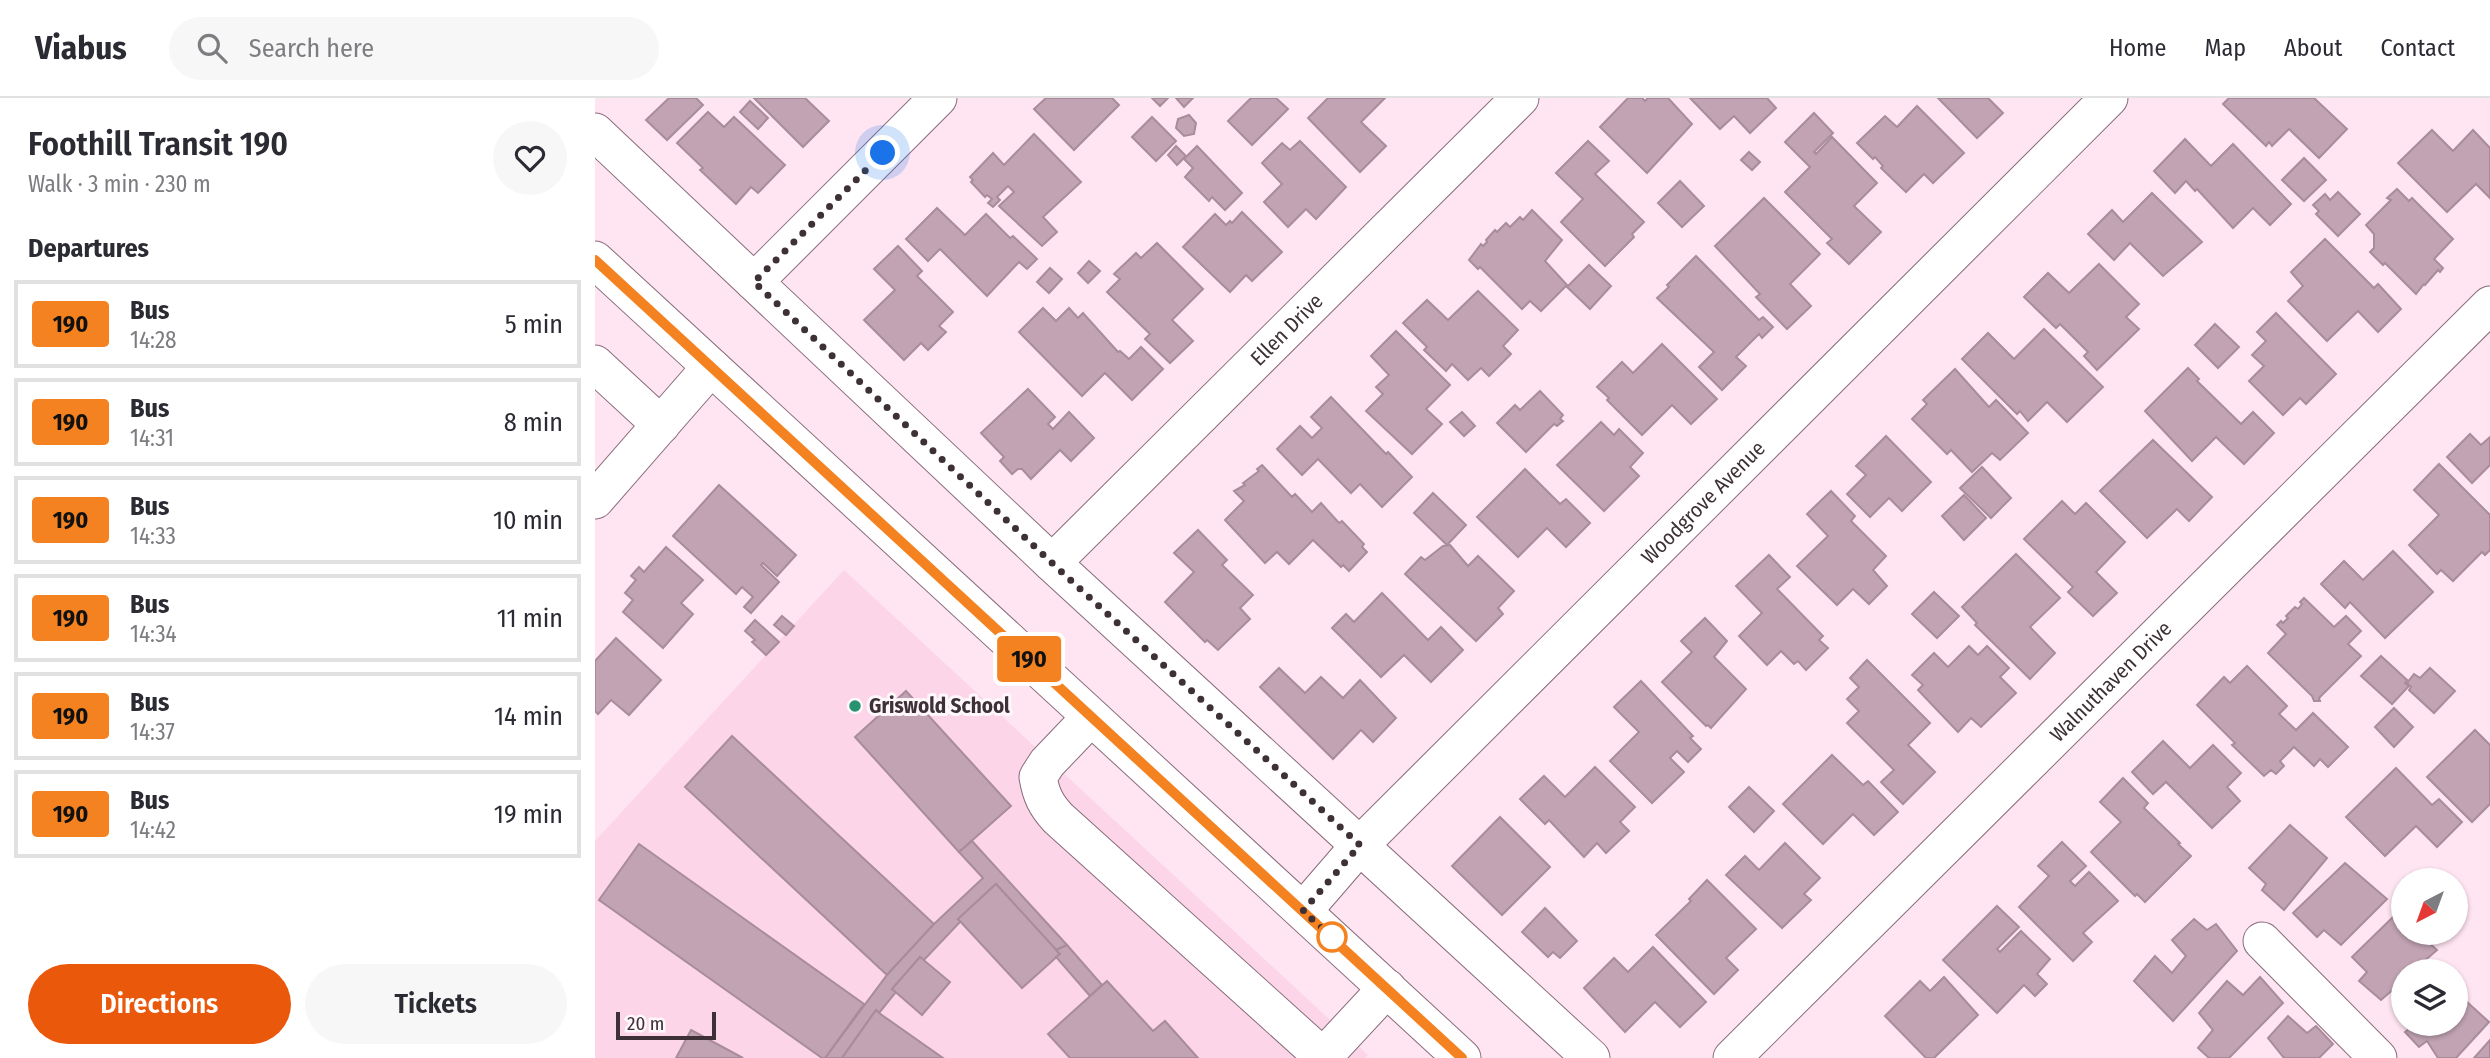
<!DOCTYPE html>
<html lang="en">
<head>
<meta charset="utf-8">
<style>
	:root { --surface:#fff; --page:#f7f7f7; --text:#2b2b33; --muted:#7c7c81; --line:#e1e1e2; --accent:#ea580c }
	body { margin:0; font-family:"Fira Sans Condensed",sans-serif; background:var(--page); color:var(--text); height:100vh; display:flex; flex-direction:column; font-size:26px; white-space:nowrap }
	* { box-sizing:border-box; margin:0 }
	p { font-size:23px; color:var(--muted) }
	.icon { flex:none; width:38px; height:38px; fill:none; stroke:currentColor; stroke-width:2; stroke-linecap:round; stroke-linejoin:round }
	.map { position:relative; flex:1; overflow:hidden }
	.side { display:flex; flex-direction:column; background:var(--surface); width:595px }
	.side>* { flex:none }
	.badge { padding:0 14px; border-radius:5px; font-size:24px; line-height:46px }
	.needle { width:46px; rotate:221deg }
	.controls { position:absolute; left:1796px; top:770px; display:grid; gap:14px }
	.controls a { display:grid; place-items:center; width:77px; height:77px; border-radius:50%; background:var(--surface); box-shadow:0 2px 5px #0004; font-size:35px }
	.scale { position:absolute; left:21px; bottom:18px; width:100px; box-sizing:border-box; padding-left:7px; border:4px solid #3d3137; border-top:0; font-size:19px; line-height:24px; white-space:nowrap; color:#3d3137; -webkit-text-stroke:5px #fff8fb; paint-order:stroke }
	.you { position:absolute; width:35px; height:35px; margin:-18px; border:5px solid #fff; border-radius:50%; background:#1a73e8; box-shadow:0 0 0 10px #1a73e833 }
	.map>.badge { position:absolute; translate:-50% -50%; box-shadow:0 0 0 4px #fff }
	h2 { padding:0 28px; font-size:26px; line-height:63px }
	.round { display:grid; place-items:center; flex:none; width:74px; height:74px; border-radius:37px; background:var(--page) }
	.head { display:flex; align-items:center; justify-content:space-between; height:119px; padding:0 28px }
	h1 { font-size:33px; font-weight:600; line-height:52px }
	.cta { display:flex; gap:14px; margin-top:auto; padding:14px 28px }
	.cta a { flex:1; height:80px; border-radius:42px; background:var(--accent); color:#fff; font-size:28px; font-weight:600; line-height:80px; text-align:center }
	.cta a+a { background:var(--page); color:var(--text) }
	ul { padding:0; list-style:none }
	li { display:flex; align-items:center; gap:21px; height:88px; margin:0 14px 10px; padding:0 14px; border:4px solid var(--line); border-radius:0px }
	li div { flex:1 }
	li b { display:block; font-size:26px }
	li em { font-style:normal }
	li .badge { min-width:77px; font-weight:700; text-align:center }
	header { display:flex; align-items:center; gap:42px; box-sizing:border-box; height:98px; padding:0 35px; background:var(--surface); border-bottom:2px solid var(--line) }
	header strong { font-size:33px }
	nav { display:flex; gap:38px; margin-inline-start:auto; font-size:24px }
	.search { width:490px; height:63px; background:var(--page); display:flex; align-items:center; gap:18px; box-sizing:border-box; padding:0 24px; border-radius:38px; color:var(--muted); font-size:26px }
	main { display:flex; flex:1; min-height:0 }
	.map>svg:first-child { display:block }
	.built { fill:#fcd5e9 }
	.building { fill:#c1a3b3; stroke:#a98c9b; stroke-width:2 }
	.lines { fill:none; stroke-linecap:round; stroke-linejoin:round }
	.minor-casing { stroke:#886c7a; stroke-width:39 }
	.minor { stroke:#fff; stroke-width:37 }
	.line-casing { stroke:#fff; stroke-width:16 }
	.line { stroke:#f58220; stroke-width:10 }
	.walk { stroke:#3d3137; stroke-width:7; stroke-dasharray:0 12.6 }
	.poi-dot { fill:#279270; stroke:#fff8fb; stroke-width:2.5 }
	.stop-dot { fill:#fff; stroke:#f58220; stroke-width:3.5 }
	.labels { text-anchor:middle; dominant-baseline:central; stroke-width:6; stroke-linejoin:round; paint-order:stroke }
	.street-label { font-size:21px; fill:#3d3137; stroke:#fff8fb }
	.poi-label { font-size:21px; font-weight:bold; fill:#3d3137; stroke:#fff8fb; text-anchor:start }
</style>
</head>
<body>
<header>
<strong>Viabus</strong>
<div class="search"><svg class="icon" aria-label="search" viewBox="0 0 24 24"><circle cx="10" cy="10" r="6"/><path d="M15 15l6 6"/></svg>Search here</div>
<nav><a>Home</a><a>Map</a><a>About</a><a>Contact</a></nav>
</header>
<main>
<section class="side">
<div class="head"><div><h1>Foothill Transit 190</h1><p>Walk · 3 min · 230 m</p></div><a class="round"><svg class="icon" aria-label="heart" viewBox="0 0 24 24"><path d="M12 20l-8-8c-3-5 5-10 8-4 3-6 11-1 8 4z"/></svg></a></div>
<h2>Departures</h2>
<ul>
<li><span class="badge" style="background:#f58220;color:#111">190</span><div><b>Bus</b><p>14:28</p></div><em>5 min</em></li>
<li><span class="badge" style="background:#f58220;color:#111">190</span><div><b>Bus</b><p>14:31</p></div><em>8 min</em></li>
<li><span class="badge" style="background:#f58220;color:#111">190</span><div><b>Bus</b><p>14:33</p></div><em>10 min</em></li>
<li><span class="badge" style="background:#f58220;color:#111">190</span><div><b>Bus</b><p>14:34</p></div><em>11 min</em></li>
<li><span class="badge" style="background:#f58220;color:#111">190</span><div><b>Bus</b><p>14:37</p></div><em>14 min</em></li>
<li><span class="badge" style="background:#f58220;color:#111">190</span><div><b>Bus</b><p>14:42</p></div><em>19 min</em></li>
</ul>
<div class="cta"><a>Directions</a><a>Tickets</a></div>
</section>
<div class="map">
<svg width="1895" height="960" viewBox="0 0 1895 960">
	<rect width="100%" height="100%" fill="#fee5f1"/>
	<path class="built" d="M249,472l524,485 -3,3h-770v-217z"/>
	<g class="building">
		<path d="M74,0h27l7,7 -36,35 -21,-20z"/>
		<path d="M159,0h51l24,23 -26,26z"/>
		<path d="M451,0h66l7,7 -45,45 -40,-41z"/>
		<path d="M557,0h16l-8,8z"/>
		<path d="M581,0h17l-9,9z"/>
		<path d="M656,0h25l12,11 -36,36 -24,-24z"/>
		<path d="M733,0h57l-24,24 25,24 -26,26 -52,-54z"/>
		<path d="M1033,0h14l3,3 3,-3h20l24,26 -45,49 -47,-46z"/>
		<path d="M1095,0h77l9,10 -26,25 -16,-17 -14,13z"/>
		<path d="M1343,0h50l15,15 -26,25z"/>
		<path d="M1634,0h85l33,31 -28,29 -30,-29 -17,17 -3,-4 -3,4 -43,-42z"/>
		<path d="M155,3l18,17 -10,11 -18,-17z"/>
		<path d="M1322,8l47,47 -31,30 -9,-9 -18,18 -25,-24 2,-2 -8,-9 -2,2 -16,-16 28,-27 12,11z"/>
		<path d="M113,14l16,15 10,-10 51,48 -27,28 -7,-6 -15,17 -36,-34 3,-2 -26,-25z"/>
		<path d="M1219,15l19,20 -19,19 2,2 16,-17 45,46 -23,23 27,26 -32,32 -22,-21 5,-4 -47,-47 25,-25 -25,-25z"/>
		<path d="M594,17l7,8 -2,11 -10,2 -8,-8 2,-9z"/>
		<path d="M557,19l24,24 -20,20 -24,-24z"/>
		<path d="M1837,32l21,21 20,-21 17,18v50l-14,-14 -29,28 -49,-49z"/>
		<path d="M439,36l47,48 -38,35 14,15 -15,14 -43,-40 15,-14 -6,-6 -11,11 3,3 -7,7 -5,-4 4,-4 -5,-4 -2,2 -14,-15 2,-2 -3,-3 23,-24 11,12z"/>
		<path d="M1590,41l26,27 22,-22 58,60 -21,21 -17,-17 -20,20 -36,-39 -2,2 -9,-10 -11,12 -21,-22z"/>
		<path d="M705,43l46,46 -30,32 -10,-10 -18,18 -24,-25 18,-18 -20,-21 20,-20 8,7z"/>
		<path d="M993,43l21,20 -14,13 49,48 -12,12 2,3 -29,29 -44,-44 22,-23 -27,-26z"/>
		<path d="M581,48l10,10 -9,9 -9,-10z"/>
		<path d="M602,48l45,47 -17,17 -13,-13 -3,4 -24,-24 8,-9 -9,-9z"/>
		<path d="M1154,54l11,10 -8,8 -11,-10z"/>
		<path d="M1709,60l22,22 -22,21 -22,-21z"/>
		<path d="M1085,83l24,25 -22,21 -24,-24z"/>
		<path d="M1802,91l12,12 3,-3 41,41 -19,20 9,9 -3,4 -2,-2 -13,15 -1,-1 -8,10 -31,-31 -2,2 -13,-13 4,-4v-14l-8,-9 25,-25 -4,-2z"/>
		<path d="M1743,94l22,22 -22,22 -22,-22 3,-3 -6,-6 12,-11 5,6z"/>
		<path d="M1557,95l50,49 -39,34 -33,-33 -16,17 -26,-26 24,-24 11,12z"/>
		<path d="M1169,100l56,56 -30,30 21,22 -24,23 -31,-32 4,-3 -45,-48z"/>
		<path d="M342,110l28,27 21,-21 24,24 3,-2 24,23 -10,10 -8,-7 -32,34 -47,-47 -12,12 -22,-22z"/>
		<path d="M937,112l30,30 -17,21 22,24 -26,26 -11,-10 -8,8 -42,-42 -2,2 -9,-9 12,-16 2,2 4,-4 -1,-2 9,-10 2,2 9,-9 4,4 10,-10 3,3z"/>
		<path d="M647,114l40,40 -30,29 -6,-6 -16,17 -47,-45 32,-33 11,11 4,-4 2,2z"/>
		<path d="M1730,141l49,49 4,-4 23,25 -23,23 -20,-21 -31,30 -39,-40 15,-15 -12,-14z"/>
		<path d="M562,145l46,46 -31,31 21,21 -23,22 -25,-24 5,-5 -43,-42 13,-13 -6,-5 22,-21 5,5z"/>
		<path d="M303,148l24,25 -5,5 36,36 -14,14 7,6 -18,18 -7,-7 -17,17 -40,-40 31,-30 -21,-21z"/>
		<path d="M1101,158l63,64 4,-3 10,10 -11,11 -3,-4 -23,23 10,9 -24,24 -23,-23 15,-15 -57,-54 12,-11 -2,-2z"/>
		<path d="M494,163l11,10 -12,12 -10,-10z"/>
		<path d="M1504,166l40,40 -13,13 13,12 -42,41 -13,-14 4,-4 -28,-28 -4,4 -32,-31 24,-24 21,20z"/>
		<path d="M994,167l22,21 -21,23 -23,-22z"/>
		<path d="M455,170l12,11 -13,14 -12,-11z"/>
		<path d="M883,193l40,39 -15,16 8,8 -22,22 -8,-8 -13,12 -16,-16 -6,7 -22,-21 3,-3 -24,-24 24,-23 21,20z"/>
		<path d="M448,210l13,13 13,-13 9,10 5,-5 35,39 2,-1 9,8 12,-12 22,22 -31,31 -27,-27 -23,23 -63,-64z"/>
		<path d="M1681,215l60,61 -30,30 -6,-6 -17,17 -34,-34 15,-15 -12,-11 14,-14 -9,-9z"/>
		<path d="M1620,226l24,23 -21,21 -23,-23z"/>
		<path d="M1449,231l59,58 -36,35 -20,-20 -19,19 -8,-10 -3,3 -55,-55 26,-26 26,26z"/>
		<path d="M801,233l54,54 -24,24 16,15 -30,30 -46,-43 17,-17 -7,-7 13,-12 -18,-19z"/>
		<path d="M1067,246l55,55 -26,25 -19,-19 -30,30 -35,-35 2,-2 -12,-11 25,-25 11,11z"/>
		<path d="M1593,270l11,11 -2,2 44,43 12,-12 21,21 -30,31 -28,-27 -24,24 -47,-50z"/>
		<path d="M1360,271l34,38 7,-7 32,33 -28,27 -8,-7 -20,19 -21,-22 -4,4 -35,-35 15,-15 -4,-4z"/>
		<path d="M433,291l27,28 -7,7 5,5 16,-17 25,26 -23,23 -11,-11 -29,29 -9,-10h-4l-6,5 -12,-13 4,-4 -23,-24z"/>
		<path d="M945,293l23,24 -3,4 3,2 -6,5 -3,-2 -28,28 -29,-29 18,-18 5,5z"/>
		<path d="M736,299l55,57 2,-2 24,25 -30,30 -22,-23 -9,9 -33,-34 -16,16 -25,-26 23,-23 12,12 10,-10 -11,-11z"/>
		<path d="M867,314l13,14 -11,10 -14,-14z"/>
		<path d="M1006,324l13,13 5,-6 24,24 -13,14 9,9 -35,35 -47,-46z"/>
		<path d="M1875,336l11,11 9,-8v28l-18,18 -25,-26z"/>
		<path d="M1291,338l45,46 -29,29 -13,-13 -19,19 -23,-23 19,-19 -10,-9z"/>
		<path d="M1558,342l59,57 -23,24 -12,-12 -30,29 -47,-47z"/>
		<path d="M1844,366l51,51v35l-5,5 -3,-3 -29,29 -12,-11 -4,4 -28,-29 30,-30 -25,-25z"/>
		<path d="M667,367l30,32 3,-3 17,18 9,-9 18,20 3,-2 22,23 -2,3 5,5 -18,19 -6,-6 -2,2 -28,-27 -24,24 -12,-12 -12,11 -40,-43 19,-19 -10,-10 11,-6 -2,-2 16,-12 -2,-2z"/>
		<path d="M1387,369l29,31 -20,20 -31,-30z"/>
		<path d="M930,371l35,35 6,-5 24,24 -24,24 -19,-19 -29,29 -41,-40z"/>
		<path d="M124,387l77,70 -19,21 -14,-13 -2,2 18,17 -28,31 -7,-6 9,-10 -11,-10 -6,7 -63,-58z"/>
		<path d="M1236,393l24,25 -4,5 35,35 -13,14 14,16 -18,18 -16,-15 -16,16 -40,-39 31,-30 -21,-22z"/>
		<path d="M838,395l33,32 -19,20 -33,-32z"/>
		<path d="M1369,397l22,23 -22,22 -22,-24z"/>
		<path d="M1467,403l13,13 11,-11 39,39 -29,30 21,21 -24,23 -25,-24 5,-5 -49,-48z"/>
		<path d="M603,432l29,30 -5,5 31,30 -13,13 10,11 -32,31 -11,-10 -2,2 -40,-40 29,-30 -20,-19z"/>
		<path d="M855,447l18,21 10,-10 36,35 -16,17 5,6 -27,27 -71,-67 16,-17 4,3 18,-14z"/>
		<path d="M71,449l37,33 -22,23 12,11 -30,34 -40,-36 10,-12 -8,-7 11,-13 -5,-4 8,-9 5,5z"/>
		<path d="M1798,453l40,41 -48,46 -35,-36 -5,6 -24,-24 23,-23 19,19z"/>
		<path d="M1421,456l44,44 -30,29 25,26 -25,26 -55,-54 2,-2 -15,-16z"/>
		<path d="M1174,457l21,22 -13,12 46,47 -4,4 9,8 -22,22 -8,-9 -4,3 -13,-13 -14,14 -28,-29 23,-23 -26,-27z"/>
		<path d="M1339,494l25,24 -22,22 -25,-24z"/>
		<path d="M787,495l46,47 13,-13 22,23 -32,32 -27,-27 -23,22 -49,-49 14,-14 8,8z"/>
		<path d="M1709,500l30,29 12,-11 15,15 -13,13 13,12 -42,42 1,3h-6l-2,-5 -44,-43 18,-19 -9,-9 4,-4 2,2 5,-5 -2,-2 9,-9 3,2 4,-5 -2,-2z"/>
		<path d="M187,518l12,10 -8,9 -12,-10z"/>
		<path d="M1110,520l22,23 -13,16 32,32 -35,39 -3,-3 -2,1 -44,-44 30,-30 -11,-11z"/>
		<path d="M160,522l24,22 -13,13 -14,-13 3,-2 -10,-9z"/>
		<path d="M21,540l45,42 -32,35 -18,-15 -13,14 -3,-3v-50z"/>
		<path d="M1374,548l9,9 9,-9 22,22 -9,9 16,16 -35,34 -10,-9 -13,14 -40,-42 5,-5 -11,-10 22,-22 14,14z"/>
		<path d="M1786,558l26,24 -2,3 4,3 -17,18 -31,-28z"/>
		<path d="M1272,562l63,63 -22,22 27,27 -32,32 -22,-22 13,-12 -47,-47 12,-12 -12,-12 12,-12 -9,-9z"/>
		<path d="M1652,568l40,40 -8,8 17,16 17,-17 35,34 -20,20 -8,-8 -6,7 -20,-19 -14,14 4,5 -8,8 -5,-4 -7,6 -32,-31 3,-2 -38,-38 27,-28 6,6z"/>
		<path d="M684,570l26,25 16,-16 22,21 17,-18 36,38 -23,24 -12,-12 -28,29 -73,-72z"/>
		<path d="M1835,570l25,23 -21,22 -25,-23 2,-3 -4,-4 7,-9 6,4z"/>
		<path d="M1046,583l52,55 -3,2 11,11 -13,13 -11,-11 -7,7 14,14 -32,31 -42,-42 29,-29 -25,-25z"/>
		<path d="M311,593l105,115 -52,46 -104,-115z"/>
		<path d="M1799,610l19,19 -19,20 -19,-20z"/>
		<path d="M1880,632l15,15v59l-18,18 -45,-45z"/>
		<path d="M137,638l202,188 -47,51 -202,-188z"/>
		<path d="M1568,643l27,27 23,-23 28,28 -14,14 13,14 -28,27 -46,-46 -13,12 -21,-22z"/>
		<path d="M1237,657l31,30 5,-4 30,31 -24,23 -21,-21 -30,30 -40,-40z"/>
		<path d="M1000,669l40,40 -15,15 9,9 -23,22 -9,-10 -13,14 -35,-37 -4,4 -25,-25 24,-23 21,21z"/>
		<path d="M1801,670l36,37 7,-6 23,23 -25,25 -21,-21 -31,30 -39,-39z"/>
		<path d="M1528,680l25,25 -4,5 36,35 -2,1 13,12 -46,46 -8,-8 -2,2 -44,-44 30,-30 -21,-20z"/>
		<path d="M1154,689l25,24 -20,21 -25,-25z"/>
		<path d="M905,719l50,50 -48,48 -50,-49z"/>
		<path d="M1695,727l37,33 -43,52 -22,-20 4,-6 -17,-16z"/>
		<path d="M377,743l95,104 -11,5 -60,-66 -38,35 3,2 -37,39 -4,-3 -28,32 4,3 -17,21 -3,-3 -34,48h-17l62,-83 47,-51 49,-46 -24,-26z"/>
		<path d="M1467,744l24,24 -16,15 5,5 14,-14 29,29 -35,32 9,9 -19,19 -54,-54 30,-31 -11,-10z"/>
		<path d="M1190,745l35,35 -16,16 7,6 -29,28 -56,-53 19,-19 14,14z"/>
		<path d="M44,746l225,160 -39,54h-3l-223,-158z"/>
		<path d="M1750,765l42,36 -46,46 -17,-15 -7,7 -24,-24z"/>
		<path d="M1112,782l49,49 -30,29 12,12 -24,24 -58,-59 35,-34 -2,-2z"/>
		<path d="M401,786l64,70 -38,34 -64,-69z"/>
		<path d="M1402,808l22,21 -22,22 3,3 21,-21 29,28 -13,15 10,10 -12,12 -11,-11 -27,28 -54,-53z"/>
		<path d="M950,810l32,33 -17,17 -7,-6 -5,5 -26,-25z"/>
		<path d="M1801,816l7,5v14h15l19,17 -24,21h-10v10l-22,19 -22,-19 8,-9 -15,-15z"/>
		<path d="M1599,821l13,11 9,-6 21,27 -64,70 -39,-40 21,-25 17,17 14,-17 -14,-16z"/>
		<path d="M472,847l35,40 -12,11 -34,-39 4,-3 -4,-4z"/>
		<path d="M1058,849l53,55 -26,25 -25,-25 -30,30 -41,-44 30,-30 14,14z"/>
		<path d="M325,859l30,25 -28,33 -30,-26z"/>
		<path d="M1349,879l34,38 -44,43h-8l-41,-42 35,-35 10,10z"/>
		<path d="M1665,879l23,26 -54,55h-20l-11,-10 15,-18 -14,-17 28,-32 16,14z"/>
		<path d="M512,883l46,50 12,-10 33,37h-128l-22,-24z"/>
		<path d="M1860,893l34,31 -33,36h-18l-11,-17 -8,6 -14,-15 10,-8h40z"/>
		<path d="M281,912l3,3 64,45h-101z"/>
		<path d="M1693,918l19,17 9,-7 17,18 -14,14h-35l-16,-20z"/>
		<path d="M96,932l52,28h-67z"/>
		<path d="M1895,942v18h-16z"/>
	</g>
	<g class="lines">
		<g class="minor-casing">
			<g id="minor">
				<path d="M0,34l457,431 539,495"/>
				<path d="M0,162l867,798"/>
				<path d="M159,184l184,-184"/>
				<path d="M0,266l66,61"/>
				<path d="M0,402l116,-133"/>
				<path id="s1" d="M457,465l468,-465"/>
				<path d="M496,619l-44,46 -9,14c3,18 8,28 20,41l265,239"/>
				<path id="s2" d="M708,813l57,-66 749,-747"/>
				<path d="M1667,843l116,117"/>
				<path d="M727,960l65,-70"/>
				<path id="s3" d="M1137,960l758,-753"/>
			</g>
		</g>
		<use href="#minor" class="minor"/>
	</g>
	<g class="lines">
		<g class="line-casing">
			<path id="line" d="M0,162l867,798"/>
		</g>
		<use href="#line" class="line"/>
		<path class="walk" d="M288,55l-129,129 298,281 308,282 -57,66 31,28 -2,-2"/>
	</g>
	<circle class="poi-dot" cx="260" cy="608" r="7"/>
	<circle class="stop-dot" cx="737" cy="839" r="14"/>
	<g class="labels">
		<g class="street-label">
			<text stroke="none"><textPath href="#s1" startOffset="331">Ellen Drive</textPath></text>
			<text stroke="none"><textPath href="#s2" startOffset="572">Woodgrove Avenue</textPath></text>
			<text stroke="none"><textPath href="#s3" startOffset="534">Walnuthaven Drive</textPath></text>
		</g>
		<g class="poi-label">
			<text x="274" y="608">Griswold School</text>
		</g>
	</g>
</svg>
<div class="controls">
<a><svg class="needle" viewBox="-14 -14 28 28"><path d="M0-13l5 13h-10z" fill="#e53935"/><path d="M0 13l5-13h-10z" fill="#7c7c81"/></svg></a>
<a><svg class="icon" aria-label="layers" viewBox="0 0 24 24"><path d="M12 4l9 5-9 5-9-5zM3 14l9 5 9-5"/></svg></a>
</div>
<div class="scale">20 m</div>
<div class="you" style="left:288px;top:55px"></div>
<b class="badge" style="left:434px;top:561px;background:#f58220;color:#111">190</b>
</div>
</main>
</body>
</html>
